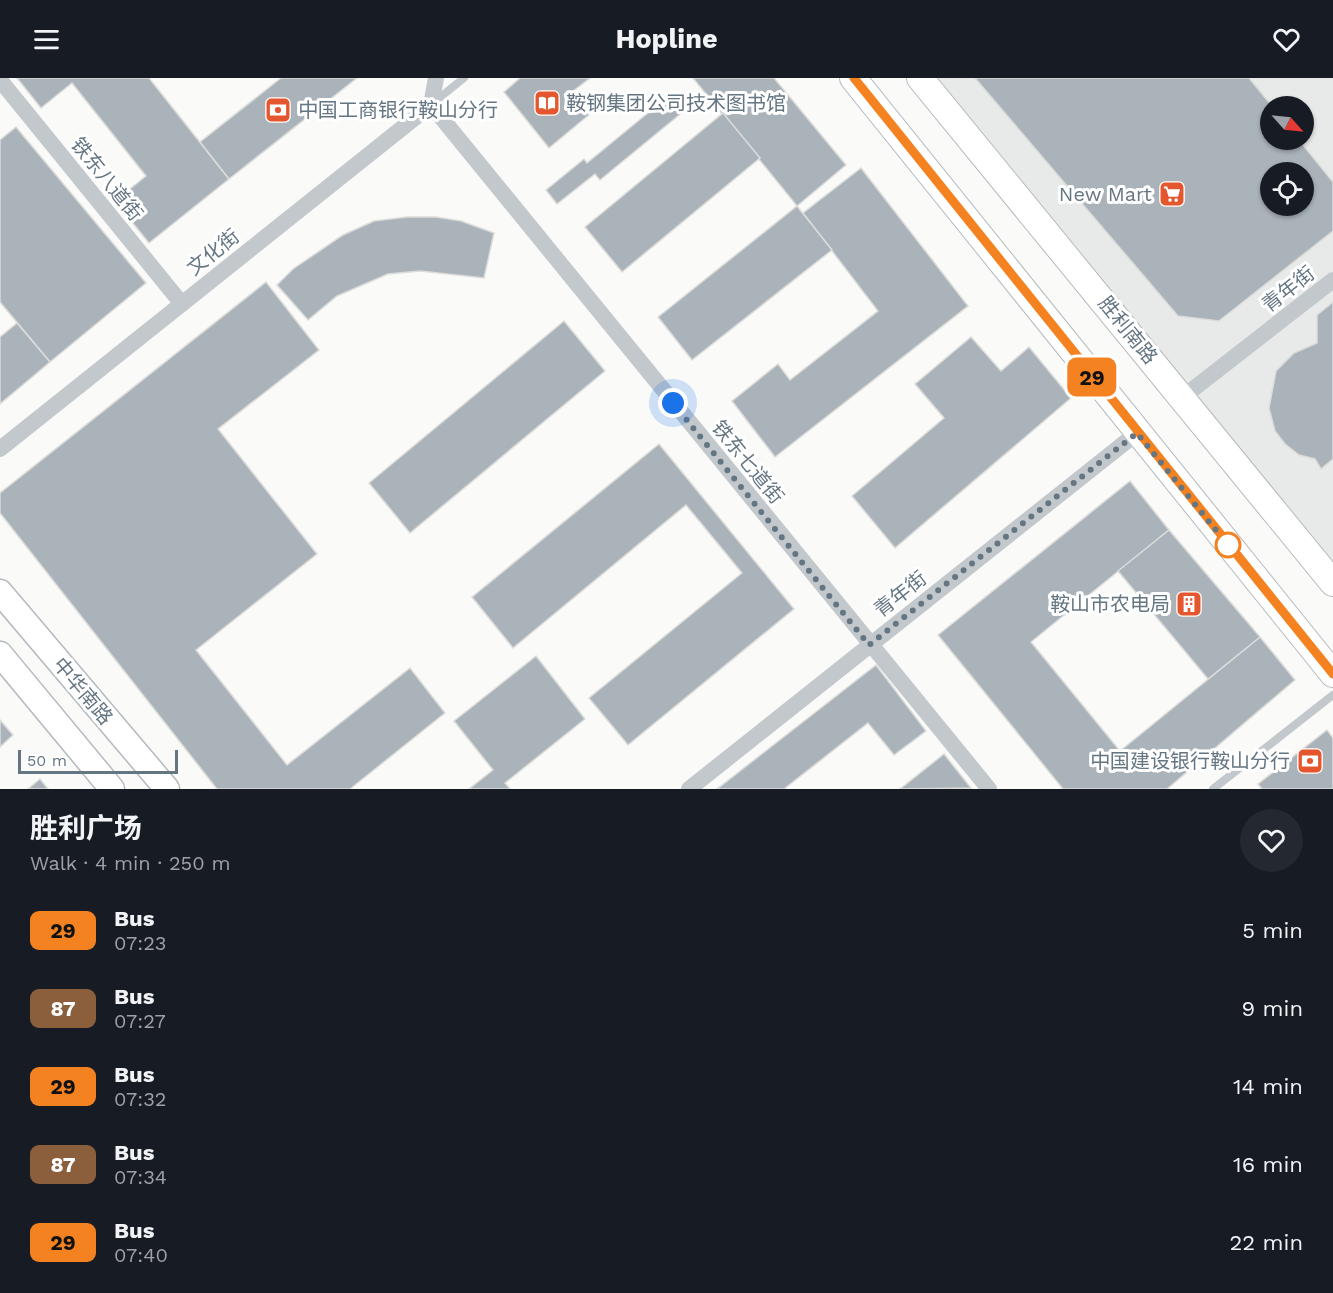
<!DOCTYPE html>
<html lang="en">
<head>
<meta charset="utf-8">
<style>
	:root { --surface:#171b24; --page:#242831; --text:#f1f3f6; --muted:#9ea1a6 }
	body { margin:0; font-family:"Work Sans","Noto Sans SC",sans-serif; background:var(--page); color:var(--text); height:100vh; display:flex; flex-direction:column; font-size:22px; white-space:nowrap }
	* { box-sizing:border-box; margin:0 }
	p { font-size:20px; color:var(--muted) }
	.icon { flex:none; width:33px; height:33px; fill:none; stroke:currentColor; stroke-width:2; stroke-linecap:round; stroke-linejoin:round }
	.map { position:relative; height:711px; overflow:hidden }
	.side { display:flex; flex-direction:column; background:var(--surface); flex:1 }
	.side>* { flex:none }
	.badge { padding:0 12px; border-radius:9px; font-size:21px; line-height:39px }
	.needle { width:39px; rotate:117deg }
	.fabs { position:absolute; left:1260px; top:18px; display:grid; gap:12px }
	.fabs a { display:grid; place-items:center; width:54px; height:54px; border-radius:50%; background:var(--surface); box-shadow:0 2px 4px #0004; font-size:30px }
	.scale { position:absolute; left:18px; bottom:15px; width:160px; box-sizing:border-box; padding-left:6px; border:3px solid #657683; border-top:0; font-size:16px; line-height:21px; white-space:nowrap; color:#657683; -webkit-text-stroke:4px #fff; paint-order:stroke }
	.you { position:absolute; width:30px; height:30px; margin:-15px; border:4px solid #fff; border-radius:50%; background:#1a73e8; box-shadow:0 0 0 9px #1a73e833 }
	.map>.badge { position:absolute; translate:-50% -50%; box-shadow:0 0 0 3px #fff }
	.round { display:grid; place-items:center; flex:none; width:63px; height:63px; border-radius:32px; background:var(--page) }
	.summary { display:flex; align-items:center; justify-content:space-between; height:102px; padding:0 30px }
	h1 { font-size:28px; font-weight:700; line-height:45px }
	ul { padding:0; list-style:none }
	li { display:flex; align-items:center; gap:18px; height:78px; padding:0 30px }
	li div { flex:1 }
	li b { display:block; font-size:22px }
	li em { font-style:normal }
	li .badge { min-width:66px; font-weight:700; text-align:center }
	header { display:flex; justify-content:space-between; align-items:center; height:78px; padding:0 30px; background:var(--surface); font-size:27px; font-weight:700 }
	.map>svg:first-child { display:block }
	.built { fill:#e8e9e9; fill-rule:evenodd }
	.building { fill:#aab3b9; stroke:#dcdcda; stroke-width:1.5; fill-rule:evenodd }
	.lines { fill:none; stroke-linecap:round; stroke-linejoin:round }
	.secondary-casing { stroke:#b3babf; stroke-width:27 }
	.primary-casing { stroke:#b5babe; stroke-width:28 }
	.lane { stroke:#c3c8cc; stroke-width:8 }
	.street { stroke:#c3c8cc; stroke-width:16 }
	.secondary { stroke:#fff; stroke-width:24 }
	.primary { stroke:#fff; stroke-width:26 }
	.line-casing { stroke:#fff; stroke-width:14 }
	.line { stroke:#f58220; stroke-width:9 }
	.walk { stroke:#657683; stroke-width:6; stroke-dasharray:0 10.8 }
	.stop-dot { fill:#fff; stroke:#f58220; stroke-width:3 }
	.labels { text-anchor:middle; dominant-baseline:central; stroke-width:6; stroke-linejoin:round; paint-order:stroke }
	.poi-label { font-size:20px; fill:#657683; stroke:#fff; text-anchor:end }
	.street-label { font-size:20px; fill:#657683; stroke:#fff }
</style>
</head>
<body>
<header><svg class="icon" aria-label="menu" viewBox="0 0 24 24"><path d="M4 6h16M4 12h16M4 18h16"/></svg>Hopline<svg class="icon" aria-label="heart" viewBox="0 0 24 24"><path d="M12 20l-8-8c-3-5 5-10 8-4 3-6 11-1 8 4z"/></svg></header>
<div class="map">
<svg width="1333" height="711" viewBox="0 0 1333 711">
	<rect width="100%" height="100%" fill="#fafaf8"/>
	<path class="built" d="M938,0h395v486zM1270,28h34v34h-34zM1270,94h34v34h-34z"/>
	<g class="building">
		<path d="M17,0h132l80,101 -80,64 -34,-42 31,-25 -74,-93 -31,25z"/>
		<path d="M281,0h76l-128,101 -29,-37z"/>
		<path d="M520,0h70l-18,14 18,22 -41,34 -45,-56z"/>
		<path d="M693,0h81l72,87 -49,41z"/>
		<path d="M975,0h274l23,28 -2,34h29l34,42v49l-114,90 -41,-5zM1270,94h34v34h-34z"/>
		<path d="M671,16l13,17 -84,69 -5,-6 -38,30 -11,-14 38,-31 3,4z"/>
		<path d="M723,35l37,45 -138,114 -37,-45z"/>
		<path d="M16,49l130,156 -96,79 -50,-60v-162z"/>
		<path d="M861,90l107,138 -193,151 -43,-56 46,-37 12,16 88,-69 -75,-98z"/>
		<path d="M797,128l35,44 -140,110 -34,-43z"/>
		<path d="M407,139h29l25,4 33,12 -10,45 -64,-7 -32,3 -51,22 -29,24 -31,-35 16,-16 50,-34 31,-14z"/>
		<path d="M266,204l53,68 -101,79 99,125 -121,96 91,115 123,-97 35,45 -95,76h-133l-217,-276v-20z"/>
		<path d="M1333,224v157l-12,10 -6,-10 -16,-4 -14,-11 -10,-13 -6,-23 7,-37 18,-18 23,-10v-28z"/>
		<path d="M564,243l41,50 -195,162 -41,-50z"/>
		<path d="M17,245l33,39 -50,42v-67z"/>
		<path d="M971,259l30,34 28,-24 42,51 -176,150 -43,-52 92,-78 -29,-34z"/>
		<path d="M659,366l135,165 -166,136 -39,-47 153,-125 -56,-68 -173,143 -41,-51z"/>
		<path d="M1130,403l39,49 -138,112 89,109 140,-114 35,43 -128,109h-104l-125,-154z"/>
		<path d="M1169,452l91,107 -52,42 -90,-108z"/>
		<path d="M536,578l49,63 -80,64 5,6h-41l24,-19 -39,-49z"/>
		<path d="M876,587l50,66 -32,24 -26,-32 -84,66h-67z"/>
		<path d="M0,642l13,15 -13,12z"/>
		<path d="M1327,652l6,8v51h-71l-4,-5z"/>
		<path d="M944,676l27,34 -71,1z"/>
		<path d="M40,701l8,10h-20z"/>
	</g>
	<g class="lines">
		<g class="secondary-casing">
			<g id="secondary">
				<path d="M0,514l167,197"/>
				<path d="M0,576l112,135"/>
			</g>
		</g>
		<g class="primary-casing">
			<g id="primary">
				<path d="M853,0l480,596"/>
				<path d="M920,0l413,505"/>
			</g>
		</g>
		<g class="lane">
			<path d="M433,25l31,-25"/>
			<path d="M1213,711l120,-94"/>
		</g>
		<g class="street">
			<path d="M0,2l182,224"/>
			<path d="M431,27l558,684"/>
			<path d="M1183,319l150,-117"/>
			<path d="M0,371l431,-344 5,-27"/>
			<path d="M689,711l448,-356"/>
		</g>
		<use href="#secondary" class="secondary"/>
		<use href="#primary" class="primary"/>
	</g>
	<g class="lines">
		<g class="line-casing">
			<path id="line" d="M854,0l479,596"/>
		</g>
		<use href="#line" class="line"/>
		<path class="walk" d="M673,325l196,242 268,-212 91,112"/>
	</g>
	<defs>
		<g id="library-square" transform="scale(1.35)"><rect x="-9" y="-9" width="18" height="18" rx="4" fill="#e4572e" stroke="#fff"/><path d="M-6-4Q-3-5.5-.7-3.5V5Q-3 3-6 4ZM6-4Q3-5.5 .7-3.5V5Q3 3 6 4Z" fill="#fff"/></g>
		<g id="bank-square" transform="scale(1.35)"><rect x="-9" y="-9" width="18" height="18" rx="4" fill="#e4572e" stroke="#fff"/><path d="M-6-4H6V4H-6ZM0-2.3a2.3 2.3 0 1 0 0 4.6a2.3 2.3 0 1 0 0-4.6Z" fill="#fff"/></g>
		<g id="supermarket-square" transform="scale(1.35)"><rect x="-9" y="-9" width="18" height="18" rx="4" fill="#e4572e" stroke="#fff"/><path d="M-6-5.5h2.5l.6 2H6L4.5 2H-2.5L-4.4-4H-6ZM-1.5 3.2a1.3 1.3 0 1 0 .1 0ZM3 3.2a1.3 1.3 0 1 0 .1 0Z" fill="#fff"/></g>
		<g id="building-square" transform="scale(1.35)"><rect x="-9" y="-9" width="18" height="18" rx="4" fill="#e4572e" stroke="#fff"/><path d="M-4-6H4V6H1V3H-1V6H-4ZM-2.5-4.3h1.7v1.8h-1.7ZM.8-4.3h1.7v1.8H.8ZM-2.5-1h1.7V.8h-1.7ZM.8-1h1.7V.8H.8Z" fill="#fff"/></g>
	</defs>
	<g fill-rule="evenodd">
		<use href="#library-square" x="547" y="25"/>
		<use href="#bank-square" x="278" y="32"/>
		<use href="#supermarket-square" x="1172" y="116"/>
		<use href="#building-square" x="1189" y="526"/>
		<use href="#bank-square" x="1310" y="683"/>
	</g>
	<circle class="stop-dot" cx="1228" cy="467" r="12"/>
	<g class="labels">
		<g class="poi-label">
			<text x="566" y="25" text-anchor="start">鞍钢集团公司技术图书馆</text>
			<text x="298" y="32" text-anchor="start">中国工商银行鞍山分行</text>
			<text x="1152" y="116">New Mart</text>
			<text x="1170" y="526">鞍山市农电局</text>
			<text x="1290" y="683">中国建设银行鞍山分行</text>
		</g>
		<g class="street-label">
			<text transform="translate(107 101) rotate(51)">铁东八道街</text>
			<text transform="translate(213 174) rotate(-39)">文化街</text>
			<text transform="translate(1288 211) rotate(-38)">青年街</text>
			<text transform="translate(1128 252) rotate(51)">胜利南路</text>
			<text transform="translate(748 384) rotate(51)">铁东七道街</text>
			<text transform="translate(900 516) rotate(-38)">青年街</text>
			<text transform="translate(83 613) rotate(50)">中华南路</text>
		</g>
	</g>
</svg>
<div class="fabs">
<a><svg class="needle" viewBox="-14 -14 28 28"><path d="M0-13l5 13h-10z" fill="#e53935"/><path d="M0 13l5-13h-10z" fill="#9ea1a6"/></svg></a>
<a><svg class="icon" aria-label="locate" viewBox="0 0 24 24"><circle cx="12" cy="12" r="6"/><path d="M12 2v4M12 18v4M2 12h4M18 12h4"/></svg></a>
</div>
<div class="scale">50 m</div>
<div class="you" style="left:673px;top:325px"></div>
<b class="badge" style="left:1092px;top:299px;background:#f58220;color:#111">29</b>
</div>
<section class="side">
<div class="summary"><div><h1>胜利广场</h1><p>Walk · 4 min · 250 m</p></div><a class="round"><svg class="icon" aria-label="heart" viewBox="0 0 24 24"><path d="M12 20l-8-8c-3-5 5-10 8-4 3-6 11-1 8 4z"/></svg></a></div>
<ul>
<li><span class="badge" style="background:#f58220;color:#111">29</span><div><b>Bus</b><p>07:23</p></div><em>5 min</em></li>
<li><span class="badge" style="background:#8b5e3c;color:#fff">87</span><div><b>Bus</b><p>07:27</p></div><em>9 min</em></li>
<li><span class="badge" style="background:#f58220;color:#111">29</span><div><b>Bus</b><p>07:32</p></div><em>14 min</em></li>
<li><span class="badge" style="background:#8b5e3c;color:#fff">87</span><div><b>Bus</b><p>07:34</p></div><em>16 min</em></li>
<li><span class="badge" style="background:#f58220;color:#111">29</span><div><b>Bus</b><p>07:40</p></div><em>22 min</em></li>
</ul>
</section>
</body>
</html>
